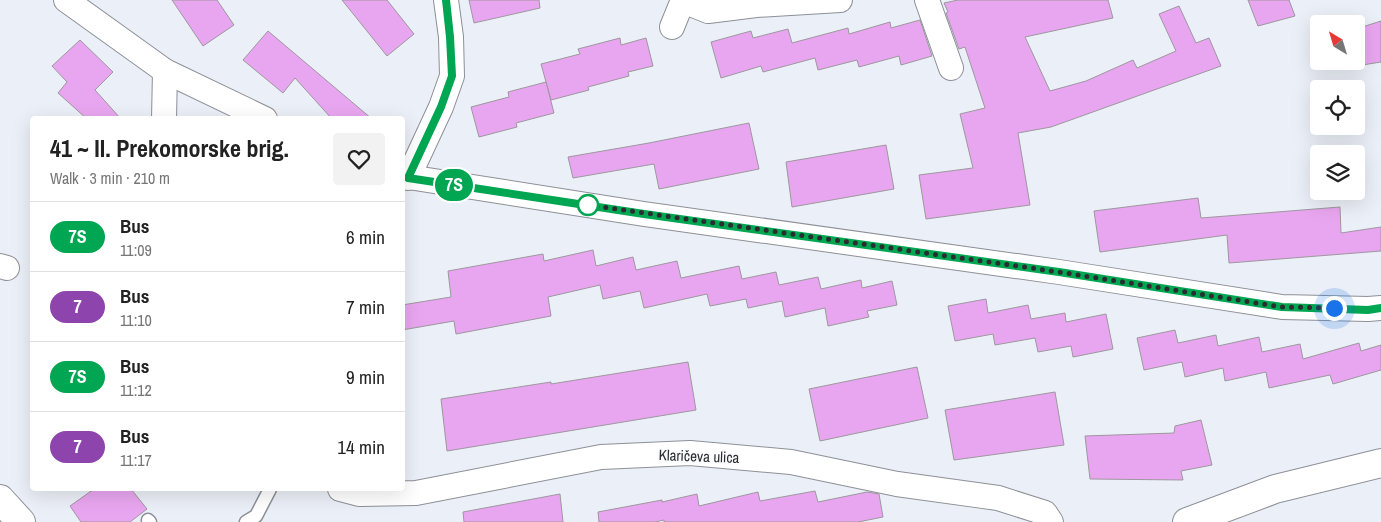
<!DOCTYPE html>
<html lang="en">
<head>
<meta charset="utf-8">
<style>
	:root { --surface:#fff; --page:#f2f2f2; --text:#222; --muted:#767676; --line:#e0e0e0 }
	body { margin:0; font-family:"Archivo Narrow",sans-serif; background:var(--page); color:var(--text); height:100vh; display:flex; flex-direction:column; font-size:19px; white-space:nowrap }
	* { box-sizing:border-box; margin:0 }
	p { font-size:16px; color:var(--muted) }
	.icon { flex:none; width:28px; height:28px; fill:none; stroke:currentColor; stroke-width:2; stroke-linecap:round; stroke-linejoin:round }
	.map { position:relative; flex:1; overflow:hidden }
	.side { position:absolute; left:30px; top:116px; width:375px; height:375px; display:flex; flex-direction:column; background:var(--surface); border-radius:5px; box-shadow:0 5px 20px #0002 }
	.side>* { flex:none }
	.badge { padding:0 10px; border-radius:16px; font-size:18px; line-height:32px }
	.needle { width:32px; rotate:322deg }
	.buttons { position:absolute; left:1310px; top:15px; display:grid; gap:10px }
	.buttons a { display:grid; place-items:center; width:55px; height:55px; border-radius:5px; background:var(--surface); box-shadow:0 5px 20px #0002; font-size:25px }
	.you { position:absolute; width:25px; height:25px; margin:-12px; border:4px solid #fff; border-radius:50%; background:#1a73e8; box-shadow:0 0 0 8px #1a73e833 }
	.map>.badge { position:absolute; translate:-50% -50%; box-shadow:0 0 0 2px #fff }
	.round { display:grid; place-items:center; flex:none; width:52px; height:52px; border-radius:5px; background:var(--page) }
	.headline { display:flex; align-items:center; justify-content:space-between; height:85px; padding:0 20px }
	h1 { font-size:24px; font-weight:800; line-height:38px }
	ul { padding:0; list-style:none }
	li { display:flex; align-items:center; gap:15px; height:70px; padding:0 20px; border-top:1px solid var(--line) }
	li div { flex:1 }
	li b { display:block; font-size:19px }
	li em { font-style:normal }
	li .badge { min-width:55px; font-weight:700; text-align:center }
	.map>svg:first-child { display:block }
	.building { fill:#e9a6f0; stroke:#9d979e }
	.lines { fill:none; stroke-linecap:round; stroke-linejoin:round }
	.lane-casing { stroke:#8d9098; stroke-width:15 }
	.street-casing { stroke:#8d9098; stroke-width:26 }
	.secondary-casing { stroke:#8d9098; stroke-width:30 }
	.lane { stroke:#fff; stroke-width:12 }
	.street { stroke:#fff; stroke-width:24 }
	.secondary { stroke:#fff; stroke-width:28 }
	.line-casing { stroke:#fff; stroke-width:11 }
	.line { stroke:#00a651; stroke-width:8 }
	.walk { stroke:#2a2c2f; stroke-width:5; stroke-dasharray:0 9 }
	.stop-dot { fill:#fff; stroke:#00a651; stroke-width:2.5 }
	.labels { text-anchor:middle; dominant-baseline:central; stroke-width:4.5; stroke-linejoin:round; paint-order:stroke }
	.street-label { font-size:15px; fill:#2a2c2f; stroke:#fcfcfe }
</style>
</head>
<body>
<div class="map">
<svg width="1381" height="522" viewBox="0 0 1381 522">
	<rect width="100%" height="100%" fill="#ebeff7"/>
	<g class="building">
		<path d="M172,0h45l17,25 -31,21z"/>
		<path d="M342,0h45l27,34 -27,22z"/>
		<path d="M469,0h70l1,8 -66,15z"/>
		<path d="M958,0h150l5,18 -88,19 25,54 36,-10 47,-21 4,8 39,-17 -17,-37 20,-8 17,37 13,-5 12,28 -170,61 -33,6 12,72 -104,14 -7,-44 54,-7 -13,-54 25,-6 -20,-61 -6,2 -13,-36 2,-1 -4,-9z"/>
		<path d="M1248,0h41l6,16 -37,10z"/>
		<path d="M920,20l12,36 -31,9 -2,-9 -40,11 -2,-7 -39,10 -3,-12 -52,14 -2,-6 -40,12 -10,-36 40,-11 2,7 35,-9 4,14 56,-15 1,6 41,-12 1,6z"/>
		<path d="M1381,21v41l-25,4v-37z"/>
		<path d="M268,31l104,88h-40l-37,-41 -12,15 -40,-33z"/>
		<path d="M620,38l1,7 25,-7 7,28 -25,6 1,4 -41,11 1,3 -38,10 -10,-36 39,-10 -2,-5z"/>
		<path d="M80,40l33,32 -18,18 26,29h-34l-29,-26 9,-11 -15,-16z"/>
		<path d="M546,82l8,31 -38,10 1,4 -38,10 -8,-30 38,-10 -1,-5z"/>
		<path d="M749,123l10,46 -100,20 -5,-25 -81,14 -5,-21 81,-14z"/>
		<path d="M886,145l8,44 -102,18 -6,-45z"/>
		<path d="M1198,198l3,20 139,-11 1,26 40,-6v24l-152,12 -2,-28 -127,17 -6,-41z"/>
		<path d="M593,250l3,16 37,-9 3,13 41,-9 4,17 58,-12 3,13 34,-7 3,13 39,-8 3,12 40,-9 1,8 30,-7 5,24 -30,6 2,6 -41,9 -3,-18 -40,9 -3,-16 -34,7 -2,-9 -36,7 -3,-12 -63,14 -4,-17 -37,8 -3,-14 -52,12 3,19 -95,18 -2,-13 -52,9v-25l49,-8 -3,-26 95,-17 1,7z"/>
		<path d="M986,299l2,14 40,-8 3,14 34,-6 1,9 40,-8 7,35 -40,8 -2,-11 -33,6 -3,-14 -40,7 -2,-11 -38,7 -7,-35z"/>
		<path d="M1175,330l3,13 38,-8 2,11 41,-9 3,15 38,-8 3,15 56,-16 2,8 20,-6v25l-48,14 -3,-9 -61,13 -3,-16 -41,9 -2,-13 -38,9 -3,-15 -38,8 -7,-32z"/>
		<path d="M688,362l8,48 -249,41 -6,-52 110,-17v2z"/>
		<path d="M917,367l11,51 -108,23 -11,-52z"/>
		<path d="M1055,392l9,53 -110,15 -9,-50z"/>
		<path d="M1201,420l11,45 -31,6 2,9 -93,-1 -5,-43 89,-3 1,-7z"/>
		<path d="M94,489h37l16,20 -17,13h-49l-11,-16z"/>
		<path d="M815,491l3,11 49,-10 12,2 4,23 -25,5h-194v-2l-9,2h-56l-1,-10 64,-12v2l35,-8 2,12 59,-14 2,9z"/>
		<path d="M560,494l3,28h-99l-1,-10z"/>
	</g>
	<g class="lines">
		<g class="lane-casing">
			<g id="lane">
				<path d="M148,520l2,2"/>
				<path d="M246,522l10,-6 14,-27"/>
			</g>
		</g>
		<g class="street-casing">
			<g id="street">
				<path d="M66,0l99,71 100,48"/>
				<path d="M927,0l24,68"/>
				<path d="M683,1l25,10 48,-6 84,-5"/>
				<path d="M672,27l11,-27"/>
				<path d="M164,119l1,-48"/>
				<path d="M402,176l242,38 415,58 223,35 86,2 13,-1"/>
				<path d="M408,178l33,-71 11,-31 -1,-39 -5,-37"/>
				<path d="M0,266l7,2"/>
				<path d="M340,489l19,5 57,-1 185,-36 89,-4 101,9 106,22 101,14 47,15 6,9"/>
			</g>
		</g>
		<g class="secondary-casing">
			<g id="secondary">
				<path d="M0,499l21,23"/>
				<path d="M1187,522l88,-33 106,-26"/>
			</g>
		</g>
		<use href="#lane" class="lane"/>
		<use href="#street" class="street"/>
		<use href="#secondary" class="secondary"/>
	</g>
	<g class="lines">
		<g class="line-casing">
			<path id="line" d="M446,0l4,37 2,39 -11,31 -33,71 236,36 415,58 223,35 86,3 13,-2"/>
		</g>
		<use href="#line" class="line"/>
		<path class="walk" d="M588,205l471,67 223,35 52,1"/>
	</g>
	<circle class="stop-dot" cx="588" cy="205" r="10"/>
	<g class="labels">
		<g class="street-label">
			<text transform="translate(699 456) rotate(2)">Klaričeva ulica</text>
		</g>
	</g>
</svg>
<div class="buttons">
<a><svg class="needle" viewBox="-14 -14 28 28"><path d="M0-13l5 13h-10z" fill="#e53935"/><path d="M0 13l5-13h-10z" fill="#767676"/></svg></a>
<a><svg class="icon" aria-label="locate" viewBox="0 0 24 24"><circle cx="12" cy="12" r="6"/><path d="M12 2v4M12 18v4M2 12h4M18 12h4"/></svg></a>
<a><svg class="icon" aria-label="layers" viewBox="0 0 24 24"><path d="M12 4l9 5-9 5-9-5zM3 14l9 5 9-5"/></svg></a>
</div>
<div class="you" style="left:1334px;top:308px"></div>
<b class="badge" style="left:454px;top:185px;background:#00a651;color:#fff">7S</b>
<section class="side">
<div class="headline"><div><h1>41 ~ II. Prekomorske brig.</h1><p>Walk · 3 min · 210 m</p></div><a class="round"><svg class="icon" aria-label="heart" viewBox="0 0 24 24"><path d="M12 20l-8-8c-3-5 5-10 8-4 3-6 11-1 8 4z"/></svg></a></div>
<ul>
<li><span class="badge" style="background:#00a651;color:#fff">7S</span><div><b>Bus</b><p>11:09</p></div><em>6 min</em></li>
<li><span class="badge" style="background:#8e44ad;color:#fff">7</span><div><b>Bus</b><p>11:10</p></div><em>7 min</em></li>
<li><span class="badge" style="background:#00a651;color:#fff">7S</span><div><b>Bus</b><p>11:12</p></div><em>9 min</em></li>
<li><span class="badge" style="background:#8e44ad;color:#fff">7</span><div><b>Bus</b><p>11:17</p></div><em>14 min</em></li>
</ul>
</section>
</div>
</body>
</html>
